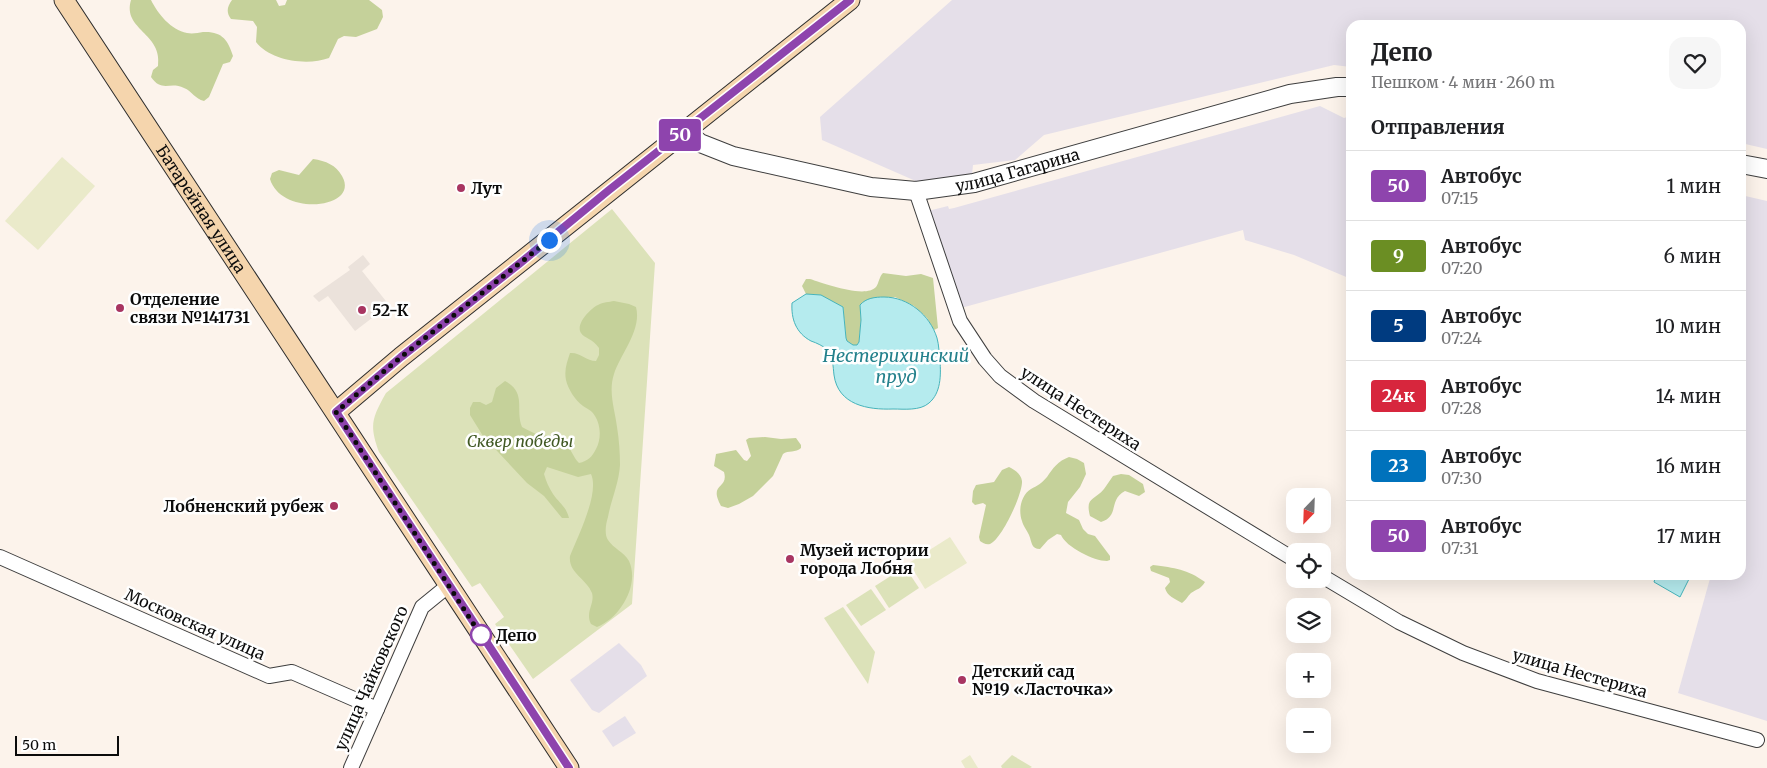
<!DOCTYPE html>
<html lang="ru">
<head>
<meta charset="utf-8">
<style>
	:root { --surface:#fff; --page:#f6f6f6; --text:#202124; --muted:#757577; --line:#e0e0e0 }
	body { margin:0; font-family:Merriweather,serif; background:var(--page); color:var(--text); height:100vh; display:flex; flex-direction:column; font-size:19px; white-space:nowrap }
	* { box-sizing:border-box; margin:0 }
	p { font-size:16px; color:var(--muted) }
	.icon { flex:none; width:28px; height:28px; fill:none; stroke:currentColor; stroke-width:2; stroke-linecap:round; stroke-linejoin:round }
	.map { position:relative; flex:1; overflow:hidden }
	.side { position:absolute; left:1346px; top:20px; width:400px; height:560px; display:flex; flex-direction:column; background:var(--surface); border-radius:15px; box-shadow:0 5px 20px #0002 }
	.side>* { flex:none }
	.badge { padding:0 10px; border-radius:4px; font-size:18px; line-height:32px }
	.needle { width:32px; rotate:203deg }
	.fabs { position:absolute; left:1286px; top:488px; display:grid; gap:10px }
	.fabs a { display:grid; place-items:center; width:45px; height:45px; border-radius:10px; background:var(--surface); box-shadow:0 5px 20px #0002; font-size:25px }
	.scale { position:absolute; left:15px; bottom:12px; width:104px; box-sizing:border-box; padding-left:5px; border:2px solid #0b0b0b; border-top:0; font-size:14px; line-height:18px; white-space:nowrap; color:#0b0b0b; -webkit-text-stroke:4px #fff; paint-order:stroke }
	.you { position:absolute; width:25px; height:25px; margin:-12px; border:4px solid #fff; border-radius:50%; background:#1a73e8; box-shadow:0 0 0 8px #1a73e833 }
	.map>.badge { position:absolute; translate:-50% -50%; box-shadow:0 0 0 2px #fff }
	h2 { padding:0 25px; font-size:19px; line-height:45px }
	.round { display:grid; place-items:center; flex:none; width:52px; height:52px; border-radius:15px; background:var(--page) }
	.head { display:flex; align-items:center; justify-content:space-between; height:85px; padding:0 25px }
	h1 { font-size:24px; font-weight:800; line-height:38px }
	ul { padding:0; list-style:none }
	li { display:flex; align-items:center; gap:15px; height:70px; padding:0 25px; border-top:1px solid var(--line) }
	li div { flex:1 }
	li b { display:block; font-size:19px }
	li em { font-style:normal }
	li .badge { min-width:55px; font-weight:700; text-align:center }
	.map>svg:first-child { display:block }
	.industrial { fill:#e5dfe9 }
	.green { fill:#dce2b9 }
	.forest { fill:#c5d19a }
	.pitch { fill:#eaeaca }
	.plaza { fill:#ebe2db }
	.water { fill:#b5ebee; stroke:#46b4bb }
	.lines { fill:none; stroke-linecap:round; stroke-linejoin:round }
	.minor-casing { stroke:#3e3e3e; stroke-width:16 }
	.tertiary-casing { stroke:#3e3e3e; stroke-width:20 }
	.secondary-casing { stroke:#2d2d2d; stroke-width:21 }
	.minor { stroke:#fff; stroke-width:14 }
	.tertiary { stroke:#fff; stroke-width:18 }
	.secondary { stroke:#f5d5ad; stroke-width:19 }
	.line-casing { stroke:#fff; stroke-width:11 }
	.line { stroke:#8e44ad; stroke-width:8 }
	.walk { stroke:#0b0b0b; stroke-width:5; stroke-dasharray:0 9 }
	.poi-dot { fill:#a83561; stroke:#fff; stroke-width:2 }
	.stop-dot { fill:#fff; stroke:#8e44ad; stroke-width:2.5 }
	.labels { text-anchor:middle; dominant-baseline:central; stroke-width:5; stroke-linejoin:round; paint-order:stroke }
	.street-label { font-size:16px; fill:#0b0b0b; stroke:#fff }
	.poi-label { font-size:16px; font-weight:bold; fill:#0b0b0b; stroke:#fff; text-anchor:start }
	.park-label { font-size:16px; font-style:italic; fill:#415924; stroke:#fff }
	.stop-label { font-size:16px; font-weight:bold; fill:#0b0b0b; stroke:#fff; text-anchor:start }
	.water-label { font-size:18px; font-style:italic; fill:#24818c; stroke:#fff }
</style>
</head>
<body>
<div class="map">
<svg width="1767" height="768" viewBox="0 0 1767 768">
	<rect width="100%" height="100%" fill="#fcf3eb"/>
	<g class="industrial">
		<path d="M952,0h815v149l-26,-6v-118h-390v42l-17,-2 -290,70 -29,25 -42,5 -1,10 -54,7 -96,-42 -2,-23z"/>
		<path d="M1320,106l24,12 7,-2v163l-57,-24 -49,-15 -2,-10 -282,78 -33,-97 20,-5 1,3 5,-1z"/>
		<path d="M1741,195l26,6v520l-89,-28 33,-118h30z"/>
		<path d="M619,643l22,22 6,11 -48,37 -7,-3 -22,-30z"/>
		<path d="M625,716l11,17 -23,14 -11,-16z"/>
	</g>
	<g class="green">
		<path d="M612,209l43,54 -23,341 -99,75 -38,-55 9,-7 -24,-34 -8,4 -93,-135c-10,-27 -7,-34 7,-59z"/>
		<path d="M905,567l14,21 -30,20 -14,-22z"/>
		<path d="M871,589l15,21 -25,16 -15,-21z"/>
		<path d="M843,607l32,45 -7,32 -44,-66z"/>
		<path d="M1012,755l20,12 -2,1h-28l-1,-2z"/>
	</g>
	<g class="forest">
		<path d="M131,0h20c7,14 20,30 36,33 5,1 11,0 16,-1 19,-1 25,8 30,24l-3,6 -7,2 -14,33 -5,4c-9,-2 -12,-10 -20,-13 -14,-7 -22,5 -33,-11l2,-7 5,-4c5,-33 -36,-36 -27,-66z"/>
		<path d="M232,0h44l3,6 6,-1 2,-5h82l13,10 1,7 -6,12 -21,8 -12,-1 -6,3 -9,19c-22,8 -58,3 -73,-16l1,-15 -4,-6 -22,-2c-5,-7 -4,-12 1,-19z"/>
		<path d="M313,159c13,2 23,6 29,17 19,33 -61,41 -72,3l2,-6 7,-3 20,5z"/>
		<path d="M883,273l23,3 15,-2 12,4 5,50 -4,2 -7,-12 -13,-12 -19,-9 -35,8 1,15 -2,22 -2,3h-4l-6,-4 -1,-3 -3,-31 -29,-13h-8l-4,-8 4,-7h4c13,4 55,20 66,8 3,-4 3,-10 7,-14z"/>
		<path d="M614,301l15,3 7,3c6,23 -15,46 -22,67 -6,18 1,36 3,53 2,12 3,26 3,38 -1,18 -9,35 -12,52 -2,6 -4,17 0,23 5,8 16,12 21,21 11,24 -9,57 -32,66l-6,-3c-6,-12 4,-20 1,-31 -5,-14 -24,-20 -22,-37 7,-18 30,-63 21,-82l-13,3 -31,-10 -3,7c2,7 5,14 9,20 6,9 13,12 16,24h-7l-18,-22 -17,-13 -44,-47 -13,-21v-7l3,-6h7l6,3 6,-3 4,-14 9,-7c22,12 10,28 17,46 4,2 9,5 14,7 10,2 22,2 30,9 5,6 7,14 13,20 9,-2 13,-6 17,-14 6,-11 5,-27 -4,-37 -2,-2 -6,-4 -9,-6 -8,-6 -15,-17 -17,-26 -2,-10 1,-18 4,-27 10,-1 16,8 26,8l3,-6v-7c-6,-9 -15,-10 -18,-15 -6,-9 10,-25 17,-28 5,-3 11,-3 16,-4z"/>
		<path d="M765,437l16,2 15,-1 5,7v3c-5,5 -13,2 -18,6l-10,22 -20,20 -14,8 -11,4 -7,-2c-13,-24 8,-16 3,-34l-10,-6 2,-12 20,-4 8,10 3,1 4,-5 -5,-16 3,-2z"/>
		<path d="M1069,457l8,2 7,4 2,11 -6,13 -12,15 -2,11 13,7 4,9 5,5 7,2 15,20v4l-3,1c-13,0 -41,-14 -46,-26l-4,-1 -9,6 -8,9c-9,0 -8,-7 -11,-14 -2,-5 -6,-9 -7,-14 -4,-11 -1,-26 9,-32 6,-3 11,-6 16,-12 6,-9 11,-16 22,-20z"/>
		<path d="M1009,467c6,3 12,7 13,14 1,12 -20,58 -32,63 -4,1 -7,-1 -10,-3l-1,-4 7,-32 -3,-2 -8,2 -3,-3 1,-11 3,-6 18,-3 8,-12z"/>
		<path d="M1121,474l8,1 14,9 2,8 -6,4 -14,-5c-17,9 -5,25 -24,31l-11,-6c-5,-19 4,-15 14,-27 3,-4 6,-9 9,-13z"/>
		<path d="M1153,565c22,3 34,4 52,17 -4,7 -8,7 -14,11 -4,4 -5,7 -9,10 -7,-4 -15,-7 -17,-15l5,-6 -1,-4 -18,-7 -1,-4z"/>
	</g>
	<g class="pitch">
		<path d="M62,157l33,29 -57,64 -33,-29z"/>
		<path d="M950,537l17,26 -42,26 -16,-26z"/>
		<path d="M970,755l8,13h-13l-4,-7z"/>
	</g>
	<path class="plaza" d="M363,255l7,9 -8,7 27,34 -34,26 -27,-35 -9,6 -6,-6 37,-26 -2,-3z"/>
	<g class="water">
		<path d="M806,294l15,1 22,12 3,31 1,3 6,4h4l2,-3 2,-22 -1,-15c6,-7 15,-8 24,-8 24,0 46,18 53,41 2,7 2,15 3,23 1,14 1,32 -11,42 -9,8 -25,6 -36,6 -25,1 -55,-4 -59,-34 -1,-8 -1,-19 -6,-25 -5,-4 -11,-7 -17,-9 -15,-8 -20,-22 -19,-38z"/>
		<path d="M1656,575h35l-11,22 -26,-15z"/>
	</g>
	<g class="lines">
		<g class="minor-casing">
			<g id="minor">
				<path d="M916,191l44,130 25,38 15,17 34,25 261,159"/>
				<path d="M0,557l269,119 23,-4 85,37"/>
				<path d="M1322,576l77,46 64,31 74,28 220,59"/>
				<path d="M351,768l71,-161 27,-22"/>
			</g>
		</g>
		<g class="tertiary-casing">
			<g id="tertiary">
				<path id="s1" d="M685,131l15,12 33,13 138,31 45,4 58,-8 316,-89 47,-7h14"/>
				<path d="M1741,164l26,5"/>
			</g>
		</g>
		<g class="secondary-casing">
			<g id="secondary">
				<path id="s2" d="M64,0l505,768"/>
				<path d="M336,412l65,-55 449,-357"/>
			</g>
		</g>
		<use href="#minor" class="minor"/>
		<use href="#tertiary" class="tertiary"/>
		<use href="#secondary" class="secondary"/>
	</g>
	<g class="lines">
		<g class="line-casing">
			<path id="line" d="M569,768l-233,-356 65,-55 118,-93 90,-74 241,-190"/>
		</g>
		<use href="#line" class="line"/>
		<path class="walk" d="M481,635l1,2 -146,-225 65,-55 148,-117"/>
	</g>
	<g class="poi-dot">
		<circle cx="461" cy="188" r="5"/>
		<circle cx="120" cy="308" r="5"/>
		<circle cx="362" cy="310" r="5"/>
		<circle cx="334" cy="506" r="5"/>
		<circle cx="790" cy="559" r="5"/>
		<circle cx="962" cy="680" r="5"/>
	</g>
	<circle class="stop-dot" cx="481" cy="635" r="10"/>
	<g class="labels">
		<g class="street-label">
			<text stroke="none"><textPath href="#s1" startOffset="345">улица Гагарина</textPath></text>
			<text stroke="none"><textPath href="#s2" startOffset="250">Батарейная улица</textPath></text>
			<text transform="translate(1081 408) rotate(33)">улица Нестериха</text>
			<text transform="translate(195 624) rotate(24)">Московская улица</text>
			<text transform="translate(1580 673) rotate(16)">улица Нестериха</text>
			<text transform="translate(371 678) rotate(-66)">улица Чайковского</text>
		</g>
		<g class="poi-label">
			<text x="471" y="188">Лут</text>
			<text x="130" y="299">Отделение<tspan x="130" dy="18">связи №141731</tspan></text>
			<text x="372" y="310">52-К</text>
			<text x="324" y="506" text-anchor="end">Лобненский рубеж</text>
			<text x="800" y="550">Музей истории<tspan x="800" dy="18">города Лобня</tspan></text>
			<text x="972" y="671">Детский сад<tspan x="972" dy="18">№19 «Ласточка»</tspan></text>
		</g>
		<g class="park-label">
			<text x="520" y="441">Сквер победы</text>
		</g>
		<g class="stop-label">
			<text x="496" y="635">Депо</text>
		</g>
		<g class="water-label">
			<text x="896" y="355">Нестерихинский<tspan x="896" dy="21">пруд</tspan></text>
		</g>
	</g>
</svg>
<div class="fabs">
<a><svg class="needle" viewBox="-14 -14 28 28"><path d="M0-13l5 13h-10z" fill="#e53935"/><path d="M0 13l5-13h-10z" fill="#757577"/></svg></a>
<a><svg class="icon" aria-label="locate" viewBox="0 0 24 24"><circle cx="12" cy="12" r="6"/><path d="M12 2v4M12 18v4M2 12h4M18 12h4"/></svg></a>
<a><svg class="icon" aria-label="layers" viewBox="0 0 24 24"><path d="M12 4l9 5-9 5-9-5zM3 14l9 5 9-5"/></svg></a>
<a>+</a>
<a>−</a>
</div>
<div class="scale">50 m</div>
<div class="you" style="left:549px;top:240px"></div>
<b class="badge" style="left:680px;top:135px;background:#8e44ad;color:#fff">50</b>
<section class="side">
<div class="head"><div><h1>Депо</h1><p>Пешком · 4 мин · 260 m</p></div><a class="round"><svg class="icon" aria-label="heart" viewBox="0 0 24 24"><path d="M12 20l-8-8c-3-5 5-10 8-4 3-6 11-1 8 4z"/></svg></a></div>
<h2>Отправления</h2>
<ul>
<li><span class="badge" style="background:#8e44ad;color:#fff">50</span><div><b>Автобус</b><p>07:15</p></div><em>1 мин</em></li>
<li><span class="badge" style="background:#6b8e23;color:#fff">9</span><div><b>Автобус</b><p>07:20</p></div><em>6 мин</em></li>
<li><span class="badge" style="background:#003b80;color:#fff">5</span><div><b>Автобус</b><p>07:24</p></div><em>10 мин</em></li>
<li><span class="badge" style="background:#d7263d;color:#fff">24к</span><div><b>Автобус</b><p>07:28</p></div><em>14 мин</em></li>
<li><span class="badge" style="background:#0072bc;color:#fff">23</span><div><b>Автобус</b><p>07:30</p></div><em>16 мин</em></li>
<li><span class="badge" style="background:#8e44ad;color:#fff">50</span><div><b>Автобус</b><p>07:31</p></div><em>17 мин</em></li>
</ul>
</section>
</div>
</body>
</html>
